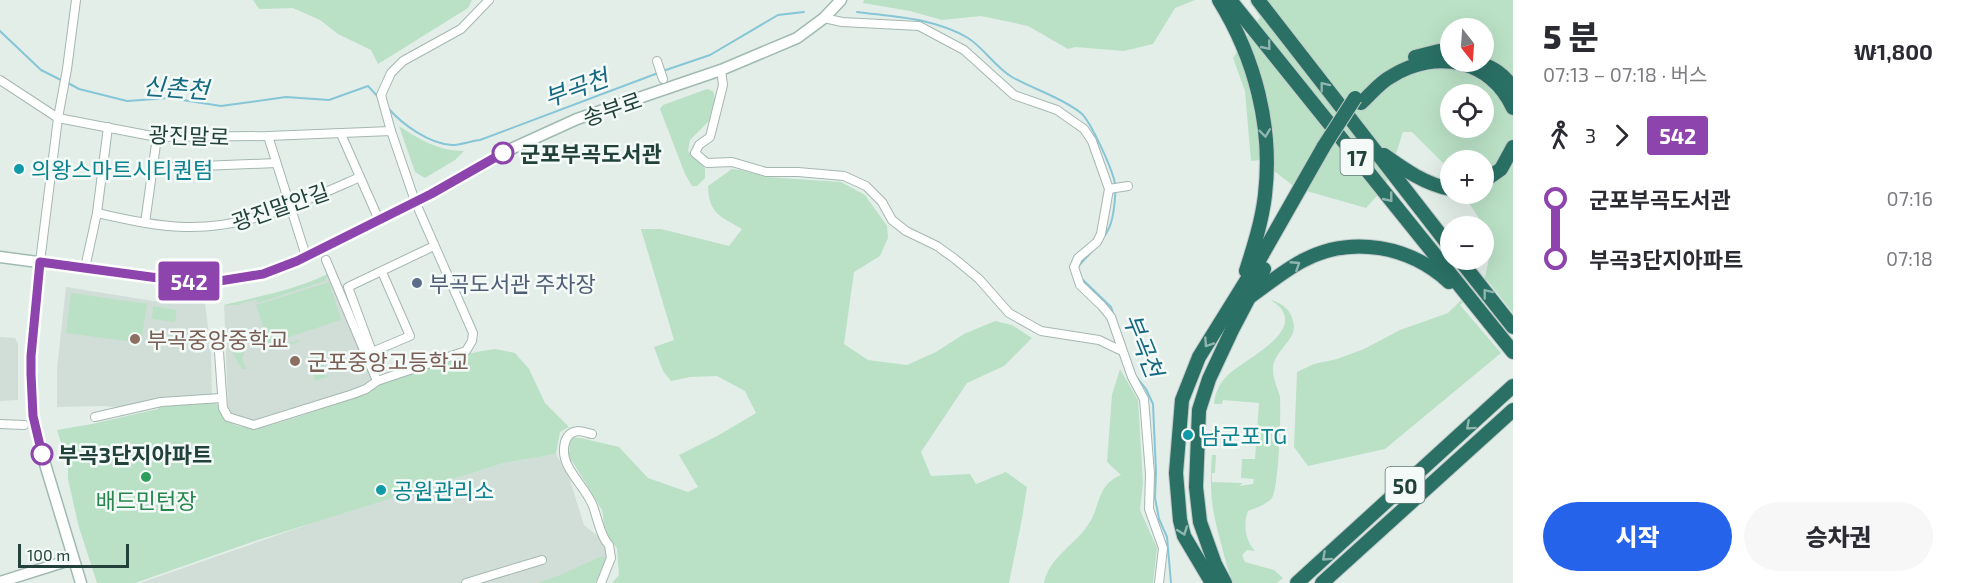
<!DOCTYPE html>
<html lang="ko">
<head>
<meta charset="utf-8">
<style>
	:root { --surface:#fff; --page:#f7f7f7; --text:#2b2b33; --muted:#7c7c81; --accent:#2563eb }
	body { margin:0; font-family:"Exo 2","Noto Sans KR",sans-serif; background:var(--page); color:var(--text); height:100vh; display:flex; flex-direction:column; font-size:22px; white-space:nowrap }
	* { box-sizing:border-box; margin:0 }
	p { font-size:20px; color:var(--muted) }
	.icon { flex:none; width:33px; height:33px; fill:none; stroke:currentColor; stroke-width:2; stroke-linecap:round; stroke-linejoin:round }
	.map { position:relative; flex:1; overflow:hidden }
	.panel { display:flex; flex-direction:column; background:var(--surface); width:450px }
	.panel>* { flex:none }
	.badge { padding:0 12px; border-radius:4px; font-size:21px; line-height:39px }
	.needle { width:39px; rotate:163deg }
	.controls { position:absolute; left:1440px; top:18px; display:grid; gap:12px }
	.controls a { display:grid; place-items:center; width:54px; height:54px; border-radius:50%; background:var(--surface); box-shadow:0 6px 24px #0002; font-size:30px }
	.scale { position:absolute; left:18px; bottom:15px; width:111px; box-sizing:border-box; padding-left:6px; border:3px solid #21413a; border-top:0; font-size:16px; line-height:21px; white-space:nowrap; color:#21413a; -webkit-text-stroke:4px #f4faf7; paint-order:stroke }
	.map>.badge { position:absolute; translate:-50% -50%; box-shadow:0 0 0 3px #fff }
	.legs { display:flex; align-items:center; gap:9px; height:66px; padding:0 30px; font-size:20px }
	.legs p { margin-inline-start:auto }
	.summary { display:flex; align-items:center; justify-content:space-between; height:102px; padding:0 30px }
	h1 { font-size:33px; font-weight:800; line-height:45px }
	.primary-button { display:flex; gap:12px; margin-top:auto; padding:12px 30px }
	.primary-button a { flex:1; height:69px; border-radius:36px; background:var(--accent); color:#fff; font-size:24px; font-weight:800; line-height:69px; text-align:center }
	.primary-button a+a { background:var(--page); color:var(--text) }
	ul { padding:0 30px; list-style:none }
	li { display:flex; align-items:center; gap:21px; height:60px; font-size:22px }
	li i { display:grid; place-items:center; width:9px; height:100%; margin:0 8px; background:currentColor }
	li i::after { content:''; width:15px; height:15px; margin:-8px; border:4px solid; border-radius:50%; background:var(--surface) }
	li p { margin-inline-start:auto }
	li:first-child i { background:linear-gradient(#0000 50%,currentColor 0) }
	li:last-child i { background:linear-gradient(currentColor 50%,#0000 0) }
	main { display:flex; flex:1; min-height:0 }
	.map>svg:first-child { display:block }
	.built { fill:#d1ded8 }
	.green { fill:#bae1c6; fill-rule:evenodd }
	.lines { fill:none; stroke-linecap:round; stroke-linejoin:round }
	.stream { stroke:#86c6d7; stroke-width:2 }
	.street-casing { stroke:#a5b7b1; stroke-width:10 }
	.secondary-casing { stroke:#a0bab2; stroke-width:13 }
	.highway-casing { stroke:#c1cac8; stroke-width:16 }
	.street { stroke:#fff; stroke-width:8 }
	.secondary { stroke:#fff; stroke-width:10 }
	.highway { stroke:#2a7065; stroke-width:14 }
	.highway-bridge-casing { stroke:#c1cac8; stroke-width:16; stroke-linecap:butt }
	.highway-bridge { stroke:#2a7065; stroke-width:14 }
	.oneway { stroke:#8fb5ae }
	.line-1-casing { stroke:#fff; stroke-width:14 }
	.line-1 { stroke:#8e44ad; stroke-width:9 }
	.stop-1-dot { fill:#fff; stroke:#8e44ad; stroke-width:3 }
	.culture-dot { fill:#0f9aa8; stroke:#f4faf7; stroke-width:2 }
	.service-dot { fill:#5c6f8a; stroke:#f4faf7; stroke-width:2 }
	.education-dot { fill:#8d6e63; stroke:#f4faf7; stroke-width:2 }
	.leisure-dot { fill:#2e9e5b; stroke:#f4faf7; stroke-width:2 }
	.labels { text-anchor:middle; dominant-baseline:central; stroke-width:5; stroke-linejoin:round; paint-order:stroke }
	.shield { fill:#f4faf7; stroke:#607873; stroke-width:1.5 }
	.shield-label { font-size:21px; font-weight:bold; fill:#21413a }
	.street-label { font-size:22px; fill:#21413a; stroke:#f4faf7 }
	.stop-label { font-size:22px; font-weight:bold; fill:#21413a; stroke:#f4faf7; text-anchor:start }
	.culture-label { font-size:22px; fill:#0d838f; stroke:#f4faf7; text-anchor:start }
	.service-label { font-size:22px; fill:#4e5e75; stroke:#f4faf7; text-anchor:start }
	.education-label { font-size:22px; fill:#785e54; stroke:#f4faf7; text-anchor:start }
	.leisure-label { font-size:22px; fill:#27864d; stroke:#f4faf7 }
	.water-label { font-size:24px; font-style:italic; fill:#156a82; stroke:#f4faf7 }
</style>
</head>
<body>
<main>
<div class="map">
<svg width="1513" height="583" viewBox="0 0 1513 583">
	<rect width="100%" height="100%" fill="#e3eee9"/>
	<g class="built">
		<path d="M328,274l44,105 -5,5 -9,4 -106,33 -15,-3 -6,-4 -3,-8 -4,-101 50,-11 39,-13z"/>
		<path d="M66,287l94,15h45l6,51 1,44 -92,11 -14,-2 -49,1v-38z"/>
		<path d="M0,337l15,1 3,6v56l-18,1z"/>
		<path d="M556,454l14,26 14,45 25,20 2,13 -12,25h-459l187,-65 177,-55z"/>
	</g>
	<g class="green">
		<path d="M253,0h219l-4,8 -90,56 -7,-14 -33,-16 -18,-14 -27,-12 -34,1z"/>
		<path d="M864,0h331l-20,8 -22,36 -29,7 -49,-4 -7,2 -40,-23 -47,-10 -39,4 -32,-9 -47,-8z"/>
		<path d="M1249,0h264v313l-26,-33 -27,25 41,48 -116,96 -77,17 -14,-19 3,-75 17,-8 23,-5 27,-10 36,-19 48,-17 37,-36 7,-32 -8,-19 -21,-32h21v-34h-34v14l-7,-11 -31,-31h-9l-18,55 -19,21 -70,-20 -36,-28 -9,1 -6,-70 -12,-33 27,-41zM1450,28h34v34h-34zM1450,94h34v34h-34z"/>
		<path d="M707,89l6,2 2,7 -6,23 -19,19 -2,11 17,17v10l-8,8h-5l-7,-12 -25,-65 3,-4z"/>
		<path d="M399,126c21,14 40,25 65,25l-9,9 -30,18 -10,-6z"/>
		<path d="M732,169l8,1 27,7 74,5 24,13 22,31 1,12 -8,18 -26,16 -10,72 24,16 39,5 29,-13 28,-18 31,-13 17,4 20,13 -28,28 -37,17 -46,69 10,24 39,-2 6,10 30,-12 21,15 -5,32 -13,64h-397l7,-8 -2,-27 -11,-11 -4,-27 -33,-54 1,-18h11l38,9 29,31 40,14 10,-5 -19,-32 40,-20 37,-22 -11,-22 -28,-15 -27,1 -19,4 -8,-10 -9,-24 20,-7 -33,-111h20l68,17 13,-17c-22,-13 -33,-15 -34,-43z"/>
		<path d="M328,274l-3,7 -67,22 -2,-4 -19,6h-13c36,-9 71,-15 104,-31z"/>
		<path d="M329,282l12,38 -73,24 2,5 29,-9v2l-29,9 -1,-2h-4l-4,-9 3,-4 3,2 -11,-33z"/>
		<path d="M71,293l76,11 -6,39 -75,-10z"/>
		<path d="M1271,300c11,3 20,10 22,21 6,20 -20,28 -20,49 0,10 5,18 7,27 1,16 -1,90 -8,101 -6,7 -16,10 -24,13 -5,14 -3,29 7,40l-8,-1 -5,5 3,7 29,8 9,8 -6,5h-44c-5,-12 -8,-24 -11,-36 -10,-36 -13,-54 -10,-92h4l-1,18h-3v9l31,1 -4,3 14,-2 1,-5 -13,-1 1,-19h13l4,-56 -36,-3 -1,4h-8c1,-11 5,-20 13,-28 14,-15 72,-40 55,-66 -2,-4 -8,-7 -11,-10z"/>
		<path d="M153,306l24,4 -2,12 -23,-3z"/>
		<path d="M229,328l14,9 1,18 -2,2 4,12h-4l-9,-15 -1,-17z"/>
		<path d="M495,349l20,4 14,16 16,34 24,24 -9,5 -4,22 -52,9 -252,79 -117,41h-38l-19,-59 -10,-45v-14l-11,-35 35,-6 66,-15 1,-3c10,-1 50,-7 56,-3 6,3 6,10 10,15 7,10 28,11 39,9 25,-7 50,-15 74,-25 51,-22 103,-46 157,-53z"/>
		<path d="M321,356l6,21 -12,4 -6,-21z"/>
		<path d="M1120,369l18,31 5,83 -3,27 17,38 -4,35h-109c5,-27 34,-39 47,-63 10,-19 7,-35 30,-45l-14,-13 5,-67z"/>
		<path d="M602,556l4,3 -11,24h-57l22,-8z"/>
	</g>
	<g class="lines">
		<g class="stream">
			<path d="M857,12c38,5 77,6 111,26 16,10 27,29 44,39 23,13 49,20 69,36 10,9 29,52 33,66 3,10 0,39 -5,49 -7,16 -21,26 -31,39v3"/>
			<path d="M0,31l41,39 22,11"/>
			<path d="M663,71l47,-16 68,-40 26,-3"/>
			<path d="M68,83l11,6 48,12 43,-3 51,8 65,-9 43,3 39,-14 12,13"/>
			<path d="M388,108c14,16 41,36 64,37 8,0 19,-4 28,-5l178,-67"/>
			<path d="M1081,278l30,29 21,60"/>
			<path d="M1135,375l11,14 7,15 3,68 -1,26 4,21 8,18 4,46"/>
		</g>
		<g class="street-casing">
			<g id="street">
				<path d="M824,18l18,4 77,4 45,24 50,45 43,15 27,19 8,12 17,48 -8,45 -4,8 -19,16 -4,9 6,18 22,21 9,11 21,60 12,22 6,75 -1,35 14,39 -4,35"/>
				<path d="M657,61l6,18"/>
				<path d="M721,70l2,15 -13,52 -11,8 -4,8 12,10 25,-1 34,10h32l46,4 22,10 16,16 10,18 14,11 31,15 18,13 24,20 30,34 32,18 58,9 23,11"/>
				<path d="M0,80l58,38 99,19 111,-1 123,-5"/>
				<path d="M341,134l38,86"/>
				<path d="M268,136l38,120"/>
				<path d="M153,168l123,-5"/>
				<path d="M1109,189l19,-3"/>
				<path d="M97,213c28,6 57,13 87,14 63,2 119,-25 176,-50"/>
				<path d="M145,223l12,-86"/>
				<path d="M326,260l51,121"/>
				<path d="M40,262l18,-144 9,-49 9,-69"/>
				<path d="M85,268l12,-55 11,-86"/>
				<path d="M382,272l28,64 -38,16 -24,-65 86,-41"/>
				<path d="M218,338l5,70 5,9 26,8 99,-31 13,-5 11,-8 89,-30 6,-10 1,-8 -58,-132 -24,-70 -10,-36 10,-22 12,-12 58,-32 28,-29"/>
				<path d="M95,417l66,-15 60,-4"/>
				<path d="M0,424l24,1"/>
				<path d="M592,434c-5,-1 -10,-3 -14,-3 -17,2 -16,24 -10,35 7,14 19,25 25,40 4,11 8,32 16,39l2,13 -10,25"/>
				<path d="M466,583l76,-23"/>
			</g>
		</g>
		<g class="secondary-casing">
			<g id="secondary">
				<path d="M0,257l173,23 40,2 50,-8 34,-13 134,-67 80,-45 66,-30 144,-49 76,-32 27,-20 17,-18"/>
				<path d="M40,262l-9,94 2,59 9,39 39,129"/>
				<path d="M0,582l73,-23"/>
			</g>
		</g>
		<g class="highway-casing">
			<g id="highway">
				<path d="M1219,0c36,58 54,127 46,195 -3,26 -11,51 -19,76"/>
				<path d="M1230,0l283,352"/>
				<path d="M1258,0l192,247"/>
				<path d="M1415,57l24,-6 11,2"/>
				<path d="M1478,62c15,6 27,12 35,27"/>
				<path d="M1361,103c10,-9 19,-21 31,-27 44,-27 98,-17 121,32"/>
				<path d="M1384,155c21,15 41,29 66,34"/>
				<path d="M1484,181l17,-12 12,-22"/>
				<path d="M1460,260l53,67"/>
				<path d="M1251,296c17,-12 35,-27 53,-36 48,-25 106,-14 145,22"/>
				<path d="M1212,583l-28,-47 -4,-16 -4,-47 6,-73 17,-43 59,-95 66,-116"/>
				<path d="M1225,583l-10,-19 -15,-42 -4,-35 3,-77 10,-31 23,-49 32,-61"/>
				<path d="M1297,583l216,-197"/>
				<path d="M1322,583l191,-173"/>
			</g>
		</g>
		<use href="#street" class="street"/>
		<use href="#secondary" class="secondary"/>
		<use href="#highway" class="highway"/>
		<g class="highway-bridge-casing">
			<path id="highway-bridge" d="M1324,146l31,-48"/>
		</g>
		<use href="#highway-bridge" class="highway-bridge"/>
	</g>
	<defs><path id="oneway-chevron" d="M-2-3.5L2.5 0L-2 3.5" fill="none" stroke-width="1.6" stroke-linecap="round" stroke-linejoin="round" transform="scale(1.5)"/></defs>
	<g class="oneway">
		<use href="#oneway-chevron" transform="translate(1267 46) rotate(51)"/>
		<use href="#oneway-chevron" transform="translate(1324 86) rotate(-128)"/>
		<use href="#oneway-chevron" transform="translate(1265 133) rotate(83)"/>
		<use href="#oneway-chevron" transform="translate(1389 198) rotate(51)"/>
		<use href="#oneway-chevron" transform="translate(1296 265) rotate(-33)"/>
		<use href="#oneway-chevron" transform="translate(1487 293) rotate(-128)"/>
		<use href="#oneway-chevron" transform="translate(1208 343) rotate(124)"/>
		<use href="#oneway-chevron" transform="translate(1470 426) rotate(138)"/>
		<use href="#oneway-chevron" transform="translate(1183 531) rotate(70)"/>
		<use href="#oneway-chevron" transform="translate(1326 557) rotate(138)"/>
	</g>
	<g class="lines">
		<g class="line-1-casing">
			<path id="line-1" d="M42,454l-9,-38 -2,-42v-18l9,-94 133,18 40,2 50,-8 34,-13 134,-67 72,-41"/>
		</g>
		<use href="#line-1" class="line-1"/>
	</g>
	<g class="stop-1-dot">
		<circle cx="503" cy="153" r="10"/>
		<circle cx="42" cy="454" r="10"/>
	</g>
	<g class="culture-dot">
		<circle cx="19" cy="169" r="6"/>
		<circle cx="1188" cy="435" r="6"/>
		<circle cx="381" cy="490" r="6"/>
	</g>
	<circle class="service-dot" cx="417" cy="283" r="6"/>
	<g class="education-dot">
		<circle cx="135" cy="339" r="6"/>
		<circle cx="295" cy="361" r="6"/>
	</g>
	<circle class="leisure-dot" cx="146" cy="477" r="6"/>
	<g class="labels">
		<g class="shield">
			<rect x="1340.5" y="139" width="33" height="36" rx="4.5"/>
			<rect x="1385.5" y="467" width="39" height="36" rx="4.5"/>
		</g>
		<g class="shield-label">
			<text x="1357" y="157">17</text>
			<text x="1405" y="485">50</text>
		</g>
		<g class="street-label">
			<text transform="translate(612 108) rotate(-19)">송부로</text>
			<text transform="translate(189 135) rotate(2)">광진말로</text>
			<text transform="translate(280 206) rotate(-19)">광진말안길</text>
		</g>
		<g class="stop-label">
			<text x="520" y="153">군포부곡도서관</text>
			<text x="58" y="454">부곡3단지아파트</text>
		</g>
		<g class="culture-label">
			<text x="31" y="169">의왕스마트시티퀀텀</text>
			<text x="1200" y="435">남군포TG</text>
			<text x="393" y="490">공원관리소</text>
		</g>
		<g class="service-label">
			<text x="429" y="283">부곡도서관 주차장</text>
		</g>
		<g class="education-label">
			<text x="147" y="339">부곡중앙중학교</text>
			<text x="307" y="361">군포중앙고등학교</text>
		</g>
		<g class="leisure-label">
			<text x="146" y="500">배드민턴장</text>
		</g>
		<g class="water-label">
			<text transform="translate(176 87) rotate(4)">신촌천</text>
			<text transform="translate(576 87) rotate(-20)">부곡천</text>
			<text transform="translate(1144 345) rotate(68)">부곡천</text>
		</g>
	</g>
</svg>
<div class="controls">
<a><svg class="needle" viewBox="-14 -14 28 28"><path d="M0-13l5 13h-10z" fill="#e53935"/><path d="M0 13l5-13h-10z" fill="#7c7c81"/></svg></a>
<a><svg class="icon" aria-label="locate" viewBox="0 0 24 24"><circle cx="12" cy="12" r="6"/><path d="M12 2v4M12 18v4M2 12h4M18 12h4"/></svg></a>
<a>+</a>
<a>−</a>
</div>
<div class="scale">100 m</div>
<b class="badge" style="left:189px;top:281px;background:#8e44ad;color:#fff">542</b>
</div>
<section class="panel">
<div class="summary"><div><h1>5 분</h1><p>07:13 – 07:18 · 버스</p></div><b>₩1,800</b></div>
<div class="legs"><svg class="icon" aria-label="walk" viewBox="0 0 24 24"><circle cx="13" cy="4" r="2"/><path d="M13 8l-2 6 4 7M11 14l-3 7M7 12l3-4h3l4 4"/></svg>3<svg class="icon" aria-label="forward" viewBox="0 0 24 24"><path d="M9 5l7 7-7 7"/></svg><b class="badge" style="background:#8e44ad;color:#fff">542</b></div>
<ul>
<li><i style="color:#8e44ad"></i><b>군포부곡도서관</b><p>07:16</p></li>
<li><i style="color:#8e44ad"></i><b>부곡3단지아파트</b><p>07:18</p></li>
</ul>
<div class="primary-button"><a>시작</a><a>승차권</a></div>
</section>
</main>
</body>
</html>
